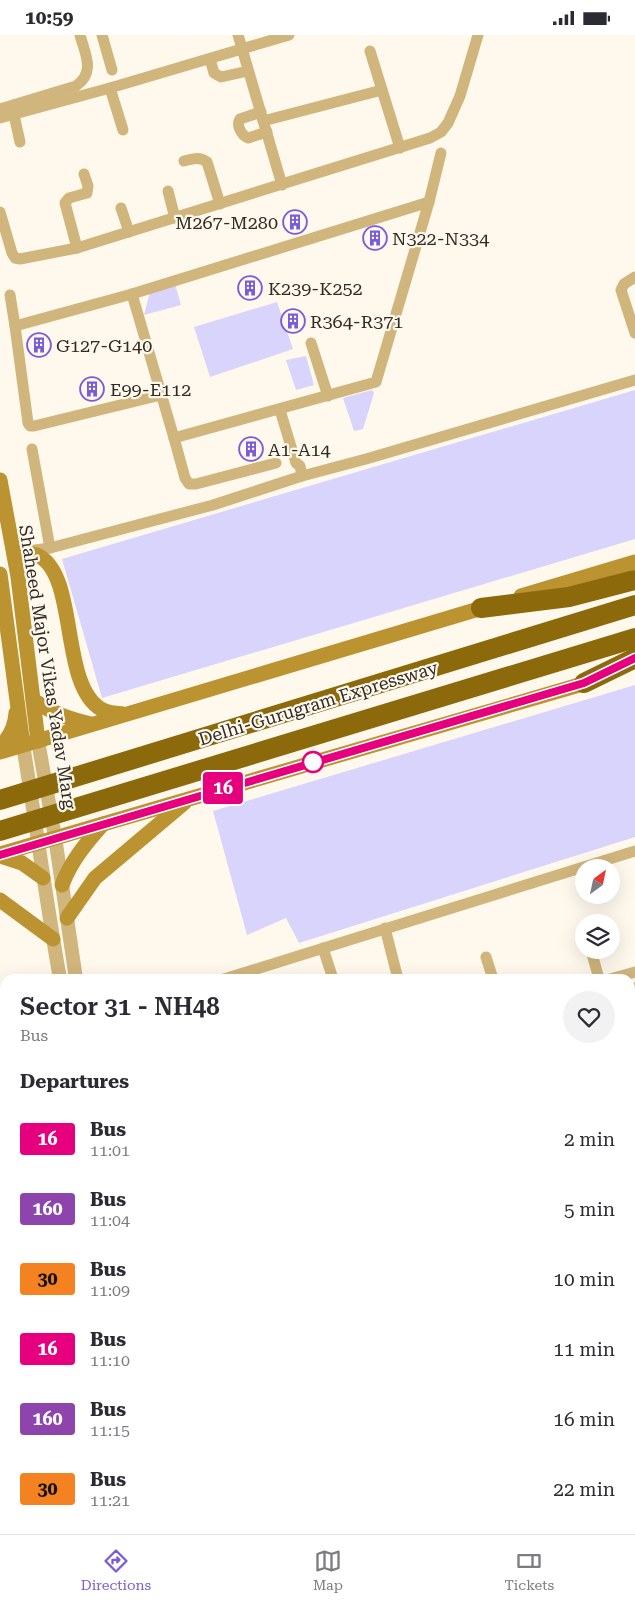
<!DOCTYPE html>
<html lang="en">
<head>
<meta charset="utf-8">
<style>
	:root { --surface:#fff; --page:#f2f2f3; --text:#2b2b33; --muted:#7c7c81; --line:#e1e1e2; --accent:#795dd8 }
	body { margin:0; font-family:"Roboto Serif",serif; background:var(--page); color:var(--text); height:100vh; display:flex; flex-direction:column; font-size:19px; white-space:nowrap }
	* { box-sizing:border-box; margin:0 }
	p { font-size:16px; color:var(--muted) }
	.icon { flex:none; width:28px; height:28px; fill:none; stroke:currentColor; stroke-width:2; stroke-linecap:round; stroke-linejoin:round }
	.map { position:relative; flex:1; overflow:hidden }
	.sheet { position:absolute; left:0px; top:939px; width:635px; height:561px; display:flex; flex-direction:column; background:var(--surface); border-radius:15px 15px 0 0; box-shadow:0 5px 20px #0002 }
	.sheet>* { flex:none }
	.badge { padding:0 10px; border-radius:4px; font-size:18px; line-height:32px }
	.needle { width:32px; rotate:33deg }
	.controls { position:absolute; left:575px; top:824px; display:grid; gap:10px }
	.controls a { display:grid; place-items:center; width:45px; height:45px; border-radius:50%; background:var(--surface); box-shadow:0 5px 20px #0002; font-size:25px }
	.map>.badge { position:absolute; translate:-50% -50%; box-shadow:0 0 0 2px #fff }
	h2 { padding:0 20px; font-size:19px; line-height:45px }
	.round { display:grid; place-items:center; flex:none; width:52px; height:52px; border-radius:26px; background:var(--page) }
	.headline { display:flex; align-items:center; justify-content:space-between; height:85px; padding:0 20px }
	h1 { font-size:24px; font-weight:600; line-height:38px }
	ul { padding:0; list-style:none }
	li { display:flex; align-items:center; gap:15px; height:70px; padding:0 20px }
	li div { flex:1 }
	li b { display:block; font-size:19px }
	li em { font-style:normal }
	li .badge { min-width:55px; font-weight:700; text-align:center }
	.status { display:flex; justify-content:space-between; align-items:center; height:35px; padding:0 25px; background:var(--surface); direction:ltr }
	.status svg { height:14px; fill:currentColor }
	.tabs { display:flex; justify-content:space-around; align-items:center; height:70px; border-top:1px solid var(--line); background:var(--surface); font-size:14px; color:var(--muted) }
	.tabs a { display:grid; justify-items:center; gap:2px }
	.tabs .current { color:var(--accent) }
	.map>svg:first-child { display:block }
	.green { fill:#d8d4fb }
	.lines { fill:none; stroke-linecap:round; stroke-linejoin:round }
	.minor { stroke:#d0b57c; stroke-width:11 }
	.tertiary { stroke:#d0b57c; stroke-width:14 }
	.secondary { stroke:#bb9330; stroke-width:15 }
	.motorway { stroke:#8c6a0c; stroke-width:20 }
	.motorway-bridge { stroke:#8c6a0c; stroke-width:20 }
	.line-casing { stroke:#fff; stroke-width:11 }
	.line { stroke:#e6007e; stroke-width:8 }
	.stop-dot { fill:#fff; stroke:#e6007e; stroke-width:2.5 }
	.labels { text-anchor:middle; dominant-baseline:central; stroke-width:4.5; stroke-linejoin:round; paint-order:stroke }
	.poi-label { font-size:18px; fill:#302c25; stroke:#fef8ed; text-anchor:start }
	.street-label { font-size:18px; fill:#302c25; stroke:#fef8ed }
</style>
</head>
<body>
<div class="status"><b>10:59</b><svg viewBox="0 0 49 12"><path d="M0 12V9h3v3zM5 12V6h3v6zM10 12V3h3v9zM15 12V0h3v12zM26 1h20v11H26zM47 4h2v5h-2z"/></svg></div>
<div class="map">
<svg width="635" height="1499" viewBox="0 0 635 1499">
	<rect width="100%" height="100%" fill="#fef8ed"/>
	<g class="green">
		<path d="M175,249l6,21 -37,10 6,-23z"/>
		<path d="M277,267l16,47 -83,28 -16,-50z"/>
		<path d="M306,321l8,29 -18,5 -10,-30z"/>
		<path d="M372,355l2,3 -11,36 -9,2 -11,-33z"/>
		<path d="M635,355v149l-533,159 -40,-139z"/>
		<path d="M635,650v152l-336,106 -13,-25 -39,17 -34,-124z"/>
	</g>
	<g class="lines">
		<g class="minor">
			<path d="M102,0l10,35"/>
			<path d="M238,0l44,150"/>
			<path d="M370,16l30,97"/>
			<path d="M210,24l4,14 7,4 27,-6"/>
			<path d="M110,53l13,42"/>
			<path d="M0,74l76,-23c20,-14 9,-32 4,-51"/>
			<path d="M261,77l-21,7c-4,6 1,16 8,19l19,-6"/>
			<path d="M14,80l6,27"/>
			<path d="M0,83l110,-30 179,-53"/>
			<path d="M263,86l119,-31"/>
			<path d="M184,126c9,-2 15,-5 23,1l13,42"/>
			<path d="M168,156l7,27"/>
			<path d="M429,167l-53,180 -202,56 -42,-144z"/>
			<path d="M429,167l12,-49"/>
			<path d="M121,173l8,24"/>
			<path d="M0,177l12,41 3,5 5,1 57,-11 353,-110 11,-6 7,-9 12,-27 18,-61"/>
			<path d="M77,213l-12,-45 4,-5 18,-5 1,-7 -4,-12"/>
			<path d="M635,242l-11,7 -3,6 14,43"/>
			<path d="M132,259l-117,32 13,97 2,3h4l127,-31"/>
			<path d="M10,260l5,31"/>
			<path d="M311,308l17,53"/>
			<path d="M280,375l16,53 4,3 2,10"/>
			<path d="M174,403l11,40 4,6h7l80,-21"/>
			<path d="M32,414l18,99"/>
			<path d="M28,516l22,-3 163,-43 89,-29 64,-17 269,-79"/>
			<path d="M385,893l13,51"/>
			<path d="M323,913l10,31"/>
			<path d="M591,915l8,29"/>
			<path d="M486,922l7,22"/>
			<path d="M224,944l411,-128"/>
			<path d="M610,944l25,-7"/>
			<path d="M630,954l5,-1"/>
			<path d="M0,1032l5,-1"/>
			<path d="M630,1117l5,18"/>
			<path d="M0,1162l5,-8"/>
			<path d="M0,1261l5,3"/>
			<path d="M0,1285l5,-7"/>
			<path d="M0,1307l5,4"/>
			<path d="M0,1387l5,3"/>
			<path d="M0,1425l5,-8"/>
			<path d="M179,1495l5,4"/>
			<path d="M195,1495l1,4"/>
			<path d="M288,1495v4"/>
			<path d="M39,1499l3,-4"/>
		</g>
		<g class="tertiary">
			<path d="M38,706l17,96 21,142"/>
			<path d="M23,710c13,78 23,156 37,234"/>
			<path d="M159,1495l1,4"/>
		</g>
		<g class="secondary">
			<path d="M0,445l18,97 20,164"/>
			<path d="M14,518c7,0 17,-1 23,2 42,19 22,129 64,154 6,4 14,4 22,5"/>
			<path d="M0,539l23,171"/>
			<path d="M521,561l114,-34"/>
			<path d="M33,665c19,13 36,19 58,24"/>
			<path d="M0,712c9,-9 15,-21 16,-34"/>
			<path d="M0,717l492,-147"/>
			<path d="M0,819l593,-173"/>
			<path d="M0,821l22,7 21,15"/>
			<path d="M62,850c9,-24 24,-42 41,-61"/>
			<path d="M0,865l53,39"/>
			<path d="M67,883l28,-40 89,-75"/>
		</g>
		<g class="motorway">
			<path d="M481,573l88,-11 66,-17"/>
			<path d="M584,648l51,-25"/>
		</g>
		<g class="motorway-bridge">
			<path d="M0,765l635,-195"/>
			<path d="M0,796l635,-193"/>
		</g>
	</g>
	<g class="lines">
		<g class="line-casing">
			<path id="line" d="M0,820l584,-172 51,-25"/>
		</g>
		<use href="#line" class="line"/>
	</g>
	<defs>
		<g id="building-ring" transform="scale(1.25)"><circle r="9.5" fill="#fef8ed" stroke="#795dd8" stroke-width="1.5"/><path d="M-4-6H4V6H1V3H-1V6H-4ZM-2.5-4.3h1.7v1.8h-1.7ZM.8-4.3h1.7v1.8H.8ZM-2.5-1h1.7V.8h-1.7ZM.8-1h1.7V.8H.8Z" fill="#795dd8"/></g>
	</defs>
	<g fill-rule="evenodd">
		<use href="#building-ring" x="295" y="187"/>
		<use href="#building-ring" x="375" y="203"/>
		<use href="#building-ring" x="250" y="253"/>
		<use href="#building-ring" x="293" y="286"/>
		<use href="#building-ring" x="39" y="310"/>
		<use href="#building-ring" x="92" y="354"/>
		<use href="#building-ring" x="251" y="414"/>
	</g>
	<circle class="stop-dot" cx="313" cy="727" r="10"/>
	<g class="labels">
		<g class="poi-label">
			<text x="278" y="187" text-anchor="end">M267-M280</text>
			<text x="392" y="203">N322-N334</text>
			<text x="268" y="253">K239-K252</text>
			<text x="310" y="286">R364-R371</text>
			<text x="56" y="310">G127-G140</text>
			<text x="110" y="354">E99-E112</text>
			<text x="268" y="414">A1-A14</text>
		</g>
		<g class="street-label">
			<text transform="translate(48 632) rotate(81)">Shaheed Major Vikas Yadav Marg</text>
			<text transform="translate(318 668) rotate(-17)">Delhi-Gurugram Expressway</text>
		</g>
	</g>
</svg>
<div class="controls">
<a><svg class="needle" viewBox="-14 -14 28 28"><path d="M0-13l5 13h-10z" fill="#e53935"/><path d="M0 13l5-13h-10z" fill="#7c7c81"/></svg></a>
<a><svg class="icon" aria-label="layers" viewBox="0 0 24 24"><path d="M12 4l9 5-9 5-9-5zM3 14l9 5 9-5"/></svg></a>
</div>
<b class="badge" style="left:223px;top:753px;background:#e6007e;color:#fff">16</b>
<section class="sheet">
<div class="headline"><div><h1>Sector 31 - NH48</h1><p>Bus</p></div><a class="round"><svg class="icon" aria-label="heart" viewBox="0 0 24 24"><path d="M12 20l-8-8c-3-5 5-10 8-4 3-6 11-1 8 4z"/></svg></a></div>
<h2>Departures</h2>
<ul>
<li><span class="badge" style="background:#e6007e;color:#fff">16</span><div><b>Bus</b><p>11:01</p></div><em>2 min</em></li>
<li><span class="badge" style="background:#8e44ad;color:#fff">160</span><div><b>Bus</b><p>11:04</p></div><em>5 min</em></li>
<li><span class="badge" style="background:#f58220;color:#111">30</span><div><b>Bus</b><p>11:09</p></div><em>10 min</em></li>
<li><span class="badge" style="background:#e6007e;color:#fff">16</span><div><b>Bus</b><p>11:10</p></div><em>11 min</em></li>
<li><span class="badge" style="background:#8e44ad;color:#fff">160</span><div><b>Bus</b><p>11:15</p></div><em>16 min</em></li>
<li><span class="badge" style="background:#f58220;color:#111">30</span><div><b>Bus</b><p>11:21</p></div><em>22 min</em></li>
</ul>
</section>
</div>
<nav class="tabs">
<a class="current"><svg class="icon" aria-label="directions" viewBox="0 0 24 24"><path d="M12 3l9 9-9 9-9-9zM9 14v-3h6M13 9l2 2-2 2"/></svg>Directions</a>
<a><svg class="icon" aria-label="map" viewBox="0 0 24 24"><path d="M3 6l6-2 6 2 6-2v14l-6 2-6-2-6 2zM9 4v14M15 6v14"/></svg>Map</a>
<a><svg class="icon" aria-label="tickets" viewBox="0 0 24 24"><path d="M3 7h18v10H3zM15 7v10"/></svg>Tickets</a>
</nav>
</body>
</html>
